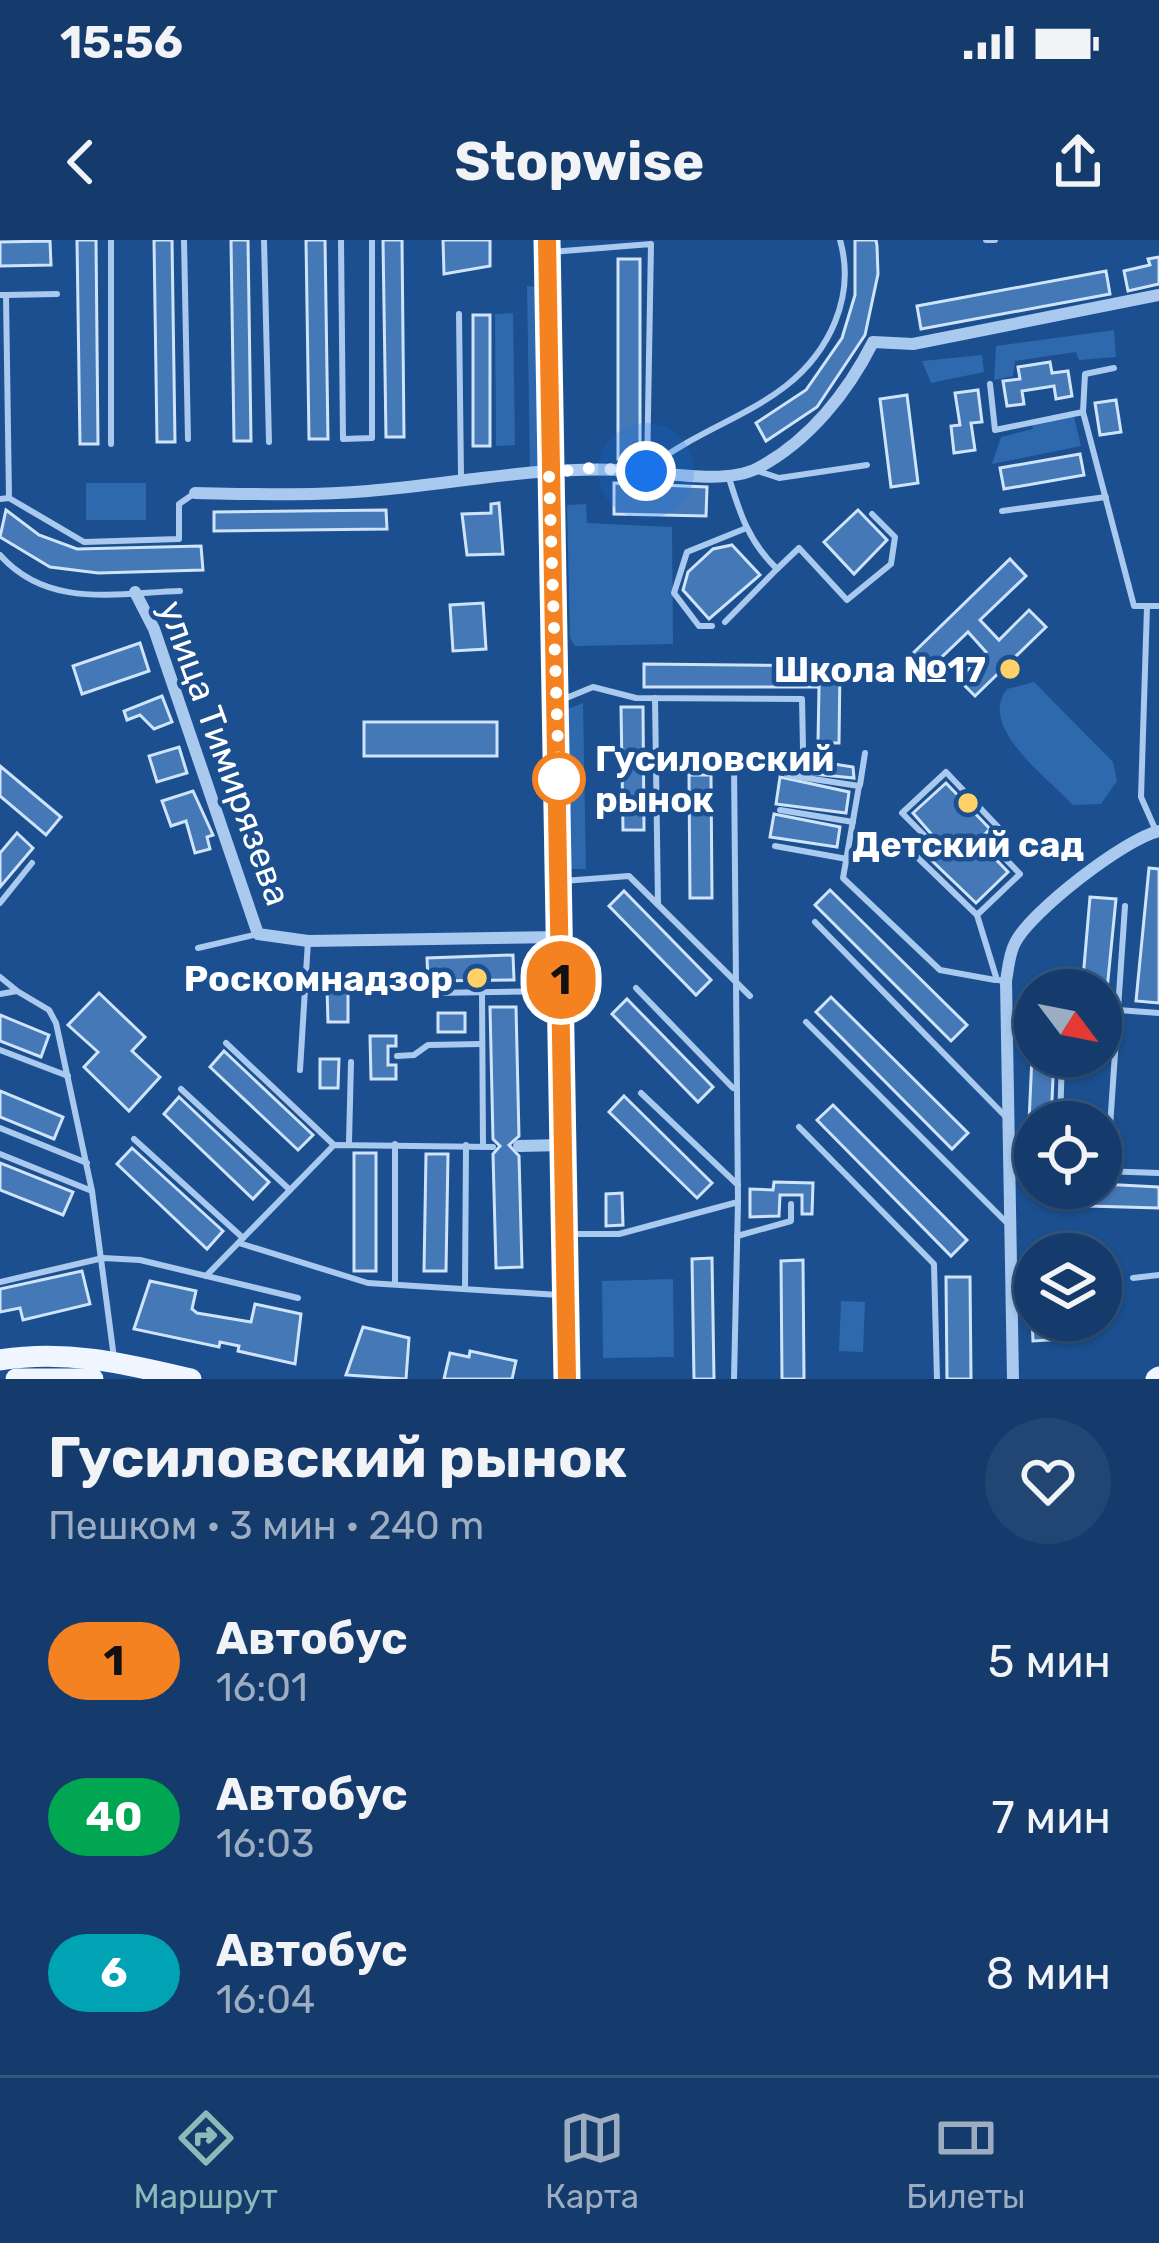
<!DOCTYPE html>
<html lang="ru">
<head>
<meta charset="utf-8">
<style>
	:root { --surface:#143b6b; --page:#214673; --text:#f1f3f6; --muted:#9dadc1; --line:#33557e; --accent:#8bbbb9 }
	body { margin:0; font-family:Rubik,sans-serif; background:var(--page); color:var(--text); height:100vh; display:flex; flex-direction:column; font-size:45px; white-space:nowrap }
	* { box-sizing:border-box; margin:0 }
	p { font-size:39px; color:var(--muted) }
	.icon { flex:none; width:66px; height:66px; fill:none; stroke:currentColor; stroke-width:2; stroke-linecap:round; stroke-linejoin:round }
	.map { position:relative; height:1139px; overflow:hidden }
	.sheet { display:flex; flex-direction:column; background:var(--surface); flex:1 }
	.sheet>* { flex:none }
	.badge { padding:0 24px; border-radius:39px; font-size:42px; line-height:78px }
	.needle { width:78px; rotate:122deg }
	.fabs { position:absolute; left:1014px; top:729px; display:grid; gap:24px }
	.fabs a { display:grid; place-items:center; width:108px; height:108px; border-radius:50%; background:var(--surface); box-shadow:0 3px 9px #0004,0 0 0 3px var(--line); font-size:60px }
	.you { position:absolute; width:60px; height:60px; margin:-30px; border:9px solid #fff; border-radius:50%; background:#1a73e8; box-shadow:0 0 0 18px #1a73e833 }
	.map>.badge { position:absolute; translate:-50% -50%; box-shadow:0 0 0 6px #fff }
	.round { display:grid; place-items:center; flex:none; width:126px; height:126px; border-radius:63px; background:var(--page) }
	.head { display:flex; align-items:center; justify-content:space-between; height:204px; padding:0 48px }
	h1 { font-size:57px; font-weight:700; line-height:90px }
	ul { padding:0; list-style:none }
	li { display:flex; align-items:center; gap:36px; height:156px; padding:0 48px }
	li div { flex:1 }
	li b { display:block; font-size:45px }
	li em { font-style:normal }
	li .badge { min-width:132px; font-weight:700; text-align:center }
	.status { display:flex; justify-content:space-between; align-items:center; height:84px; padding:0 60px; background:var(--surface); direction:ltr }
	.status svg { height:33px; fill:currentColor }
	header { display:flex; justify-content:space-between; align-items:center; height:156px; padding:0 48px; background:var(--surface); font-size:54px; font-weight:700 }
	.dock { display:flex; justify-content:space-around; align-items:center; height:168px; border-top:3px solid var(--line); background:var(--surface); font-size:33px; color:var(--muted) }
	.dock a { display:grid; justify-items:center; gap:6px }
	.dock .on { color:var(--accent) }
	.map>svg:first-child { display:block }
	.green { fill:#2e69ad }
	.building { fill:#4478b7; stroke:#cfe3fa; stroke-width:3 }
	.lines { fill:none; stroke-linecap:round; stroke-linejoin:round }
	.service { stroke:#a9c9ee; stroke-width:6 }
	.minor { stroke:#a9c9ee; stroke-width:12 }
	.primary { stroke:#f0f6ff; stroke-width:21 }
	.line-casing { stroke:#fff; stroke-width:27 }
	.line { stroke:#f58220; stroke-width:18 }
	.walk { stroke:#fff; stroke-width:12; stroke-dasharray:0 21.6 }
	.poi-dot { fill:#ffd166; stroke:#1b4f8f; stroke-width:4.5 }
	.stop-dot { fill:#fff; stroke:#f58220; stroke-width:6 }
	.labels { text-anchor:middle; dominant-baseline:central; stroke-width:9; stroke-linejoin:round; paint-order:stroke }
	.poi-label { font-size:36px; font-weight:bold; fill:#fff; stroke:#1b4f8f; text-anchor:end }
	.street-label { font-size:36px; fill:#fff; stroke:#1b4f8f }
	.stop-label { font-size:36px; font-weight:bold; fill:#fff; stroke:#1b4f8f; text-anchor:start }
</style>
</head>
<body>
<div class="status"><b>15:56</b><svg viewBox="0 0 49 12"><path d="M0 12V9h3v3zM5 12V6h3v6zM10 12V3h3v9zM15 12V0h3v12zM26 1h20v11H26zM47 4h2v5h-2z"/></svg></div>
<header><svg class="icon" aria-label="back" viewBox="0 0 24 24"><path d="M15 5l-7 7 7 7"/></svg>Stopwise<svg class="icon" aria-label="share" viewBox="0 0 24 24"><path d="M12 15V3M7 8l5-5 5 5M5 13v7h14v-7"/></svg></header>
<div class="map">
<svg width="1159" height="1139" viewBox="0 0 1159 1139">
	<rect width="100%" height="100%" fill="#1b4f8f"/>
	<g class="green">
		<path d="M527,46l12,1 2,182 -11,1z"/>
		<path d="M513,73l2,132 -19,1 -1,-132z"/>
		<path d="M1114,90l2,27 -37,3 -3,-8 -61,9 -2,15 -19,4 2,-34z"/>
		<path d="M982,115l2,17 -53,11 -9,-22z"/>
		<path d="M1074,177l7,29 -89,18 9,-27 32,-8 -1,-6z"/>
		<rect x="86" y="243" width="60" height="37"/>
		<path d="M586,264l1,19 85,4 1,117 -98,2 -5,-8 -3,-133z"/>
		<path d="M1034,442l79,80 4,19 -16,23 -28,1c-25,-27 -96,-78 -66,-116z"/>
		<path d="M583,463l3,166h-16l-2,-160z"/>
		<path d="M673,1039l1,78 -71,1 -1,-77z"/>
		<path d="M841,1061l24,1 -2,50 -24,-1z"/>
	</g>
	<g class="building">
		<path d="M77,0h19l2,204h-18z"/>
		<path d="M154,0h18l3,202h-18z"/>
		<path d="M231,0h17l3,201h-17z"/>
		<path d="M306,0h19l3,199h-19z"/>
		<path d="M383,0h19l2,197h-18z"/>
		<path d="M443,0h47v26l-46,8z"/>
		<path d="M855,0h21l1,6 1,28 -13,61 -48,72 -51,34 -10,-18 50,-33 36,-52 13,-43z"/>
		<path d="M50,1l1,24 -51,1v-24z"/>
		<path d="M1159,17v27l-31,7 -4,-20 26,-6 -2,-6z"/>
		<path d="M618,19h22v201l-22,-1z"/>
		<path d="M1106,31l4,23 -189,35 -4,-23z"/>
		<rect x="473" y="75" width="17" height="131"/>
		<path d="M1050,122l2,11 16,-2 4,25 -16,3 -2,-13 -32,5 2,13 -17,2 -4,-25 17,-2 -2,-12z"/>
		<path d="M978,150l4,32 -11,1 4,27 -21,3 -3,-27 9,-1 -5,-32z"/>
		<path d="M907,155l11,88 -27,4 -11,-88z"/>
		<path d="M1116,160l5,32 -21,3 -5,-32z"/>
		<path d="M1080,214l4,21 -80,14 -4,-21z"/>
		<path d="M614,243l93,4 -1,29 -92,-2z"/>
		<path d="M499,263l4,51 -36,1 -5,-41 29,-1v-9z"/>
		<path d="M6,270l33,25 38,14 124,-3 2,24 -105,3 -48,-6 -50,-30z"/>
		<path d="M386,270l1,19 -173,2v-19z"/>
		<path d="M858,270l29,30 -33,34 -30,-32z"/>
		<path d="M732,305l28,30 -51,44 -26,-29 5,-18 25,-23z"/>
		<path d="M1010,319l16,17 -46,44 19,20 30,-30 17,17 -71,69 -17,-17 28,-27 -18,-20 -45,43 -16,-16z"/>
		<path d="M483,363l3,46 -33,2 -3,-46z"/>
		<path d="M140,403l9,28 -67,23 -9,-28z"/>
		<path d="M644,424l196,2 -1,77h-21l1,-56h-175z"/>
		<path d="M162,456l10,26 -18,7 -14,-14 -13,5 -3,-9z"/>
		<path d="M621,467h22l1,123h-21z"/>
		<rect x="364" y="482" width="133" height="34"/>
		<path d="M179,507l8,26 -30,9 -8,-26z"/>
		<path d="M783,516l70,11 1,11 -73,-7z"/>
		<path d="M0,526l61,51 -15,18 -46,-39z"/>
		<path d="M689,535h22l1,123h-22z"/>
		<path d="M780,537l69,15 -3,21 -70,-9z"/>
		<path d="M946,543l44,46 -12,12 30,31 -32,31 -49,-47 13,-12 -27,-31z"/>
		<path d="M193,551l20,44 -6,2 3,12 -15,4 -9,-32 -15,5 -9,-25z"/>
		<path d="M774,574l66,13 -3,20 -67,-10z"/>
		<path d="M17,593l16,15 -33,39v-34z"/>
		<path d="M1149,628l10,1v134l-23,-2z"/>
		<path d="M830,650l137,135 -16,16 -136,-136z"/>
		<path d="M624,651l87,89 -15,15 -87,-89z"/>
		<path d="M1090,657l26,2 -9,91h-25z"/>
		<path d="M513,715l1,25 -86,1 -1,-23z"/>
		<path d="M348,748v34h-20l-1,-33z"/>
		<path d="M99,753l46,44 -13,14 28,26 -31,34 -45,-44 14,-15 -30,-27z"/>
		<path d="M831,757l137,136 -16,16 -136,-137z"/>
		<path d="M627,759l86,88 -15,15 -86,-88z"/>
		<path d="M490,767h26l3,129 -10,9 10,11 3,111 -26,1 -3,-114 7,-8 -7,-7z"/>
		<rect x="438" y="773" width="27" height="19"/>
		<path d="M0,775l49,20 -8,22 -41,-16z"/>
		<path d="M370,796h26v10h-8v19h8v14h-25z"/>
		<path d="M224,811l89,84 -15,15 -88,-83z"/>
		<path d="M1032,816h22l-3,66h-22z"/>
		<path d="M320,819h19l-1,29h-18z"/>
		<path d="M0,851l63,26 -9,22 -54,-22z"/>
		<path d="M624,856l88,87 -15,15 -88,-86z"/>
		<path d="M179,857l90,85 -16,17 -89,-85z"/>
		<path d="M833,865l134,135 -16,16 -134,-136z"/>
		<path d="M132,908l91,83 -16,18 -90,-85z"/>
		<rect x="354" y="913" width="22" height="118"/>
		<path d="M426,914h22l-2,117h-22z"/>
		<path d="M0,923l73,29 -10,23 -63,-25z"/>
		<path d="M774,942l39,1 -1,31h-10v-19h-22l-1,21 -29,1v-28l23,1z"/>
		<path d="M1101,944l58,3v21l-107,-3 1,-17z"/>
		<path d="M622,953l1,32 -17,1v-32z"/>
		<path d="M712,1018l2,121h-20l-2,-120z"/>
		<path d="M803,1020l1,119h-22l-1,-118z"/>
		<path d="M82,1031l8,33 -67,16 -3,-12 -20,4v-23z"/>
		<path d="M946,1037h24l1,102h-24z"/>
		<path d="M150,1041l46,10 -4,18 5,4 54,9 4,-18 46,10 -6,50 -57,-13 1,-5 -19,-4 -1,5 -85,-18z"/>
		<path d="M1032,1080h32v19l-31,2z"/>
		<path d="M363,1087l46,11 -3,41 -60,-4z"/>
		<path d="M470,1111l46,10 -4,18h-68l6,-26 19,4z"/>
	</g>
	<g class="lines">
		<g class="service">
			<path d="M111,0v204"/>
			<path d="M184,0l4,199"/>
			<path d="M264,0l5,202"/>
			<path d="M341,0l2,199 29,-1v-198"/>
			<path d="M986,0h9"/>
			<path d="M551,12l100,-8 -4,227"/>
			<path d="M0,55h6l3,203"/>
			<path d="M6,55l51,-1"/>
			<path d="M459,74l2,162"/>
			<path d="M990,144l5,46 88,-18 51,194h25"/>
			<path d="M1083,172l2,-38 29,-6"/>
			<path d="M649,228c65,-52 151,-61 186,-146 11,-27 13,-54 5,-82"/>
			<path d="M758,231l21,7 88,-13"/>
			<path d="M729,238c11,36 20,64 48,91l22,-21 48,52 44,-36 4,-27 -23,-23"/>
			<path d="M0,259l9,-1 75,44 95,-3v-35l16,-11"/>
			<path d="M1002,271l104,-14"/>
			<path d="M0,315c48,54 116,38 180,36"/>
			<path d="M1147,367l-6,190 15,34"/>
			<path d="M725,382l52,-53"/>
			<path d="M712,386h-13l-25,-33 13,-41 57,-23"/>
			<path d="M655,458l3,206"/>
			<path d="M559,461l34,-14 43,11 166,1 1,50"/>
			<path d="M734,522l4,440"/>
			<path d="M787,535l72,11 -16,92 97,92 55,10"/>
			<path d="M860,545l5,-32"/>
			<path d="M780,570l73,12"/>
			<path d="M775,606l72,13"/>
			<path d="M563,641l66,-5 121,120"/>
			<path d="M0,663l32,-40"/>
			<path d="M977,675l-63,-61 15,-14 -27,-27 44,-41 53,56 -8,16 29,30 -43,41 20,65 9,1"/>
			<path d="M815,682l190,194"/>
			<path d="M198,708l60,-14"/>
			<path d="M0,737l16,13"/>
			<path d="M348,740l66,2 19,11 125,-2"/>
			<path d="M636,748l97,100"/>
			<path d="M482,752l1,155"/>
			<path d="M0,754l17,-3 32,19 7,13 36,168 22,167"/>
			<path d="M1118,770l41,3"/>
			<path d="M806,782l201,201"/>
			<path d="M226,803l108,102"/>
			<path d="M0,810l68,26"/>
			<path d="M397,816l17,-1 14,-10 53,-1"/>
			<path d="M300,830l8,-129"/>
			<path d="M181,849l109,101"/>
			<path d="M641,853l97,92"/>
			<path d="M1060,882l2,-66"/>
			<path d="M799,887l135,137 3,115"/>
			<path d="M0,888l87,35"/>
			<path d="M134,899l109,99"/>
			<path d="M349,902l2,-80"/>
			<path d="M395,904v140"/>
			<path d="M0,914l92,37"/>
			<path d="M1009,927l26,1"/>
			<path d="M1101,931l58,2"/>
			<path d="M1107,931l18,-265"/>
			<path d="M569,994h50l119,-32 -4,177"/>
			<path d="M737,996l54,-15v-17"/>
			<path d="M239,1003l129,40 191,12"/>
			<path d="M1101,1017h2"/>
			<path d="M206,1036l128,-131 159,2"/>
			<path d="M1133,1038l26,-3"/>
			<path d="M0,1042l103,-24 37,2 158,38"/>
			<path d="M465,1049l1,-144"/>
			<path d="M1015,1054l20,-1"/>
		</g>
		<g class="minor">
			<path d="M195,253c57,1 116,3 173,-2 85,-7 169,-25 254,-21 38,1 101,16 136,-2 51,-27 90,-76 115,-126l40,2 246,-49"/>
			<path d="M135,352l19,37 104,305 50,7 253,-4"/>
			<path d="M519,906l45,-1"/>
			<path d="M1013,1139l-7,-398c2,-11 3,-27 9,-38 15,-31 111,-105 144,-112"/>
		</g>
		<g class="primary">
			<path d="M547,0l20,1139"/>
			<path d="M0,1120c67,-11 126,4 191,19"/>
			<path d="M16,1139h77"/>
			<path d="M1156,1139l3,-2"/>
		</g>
	</g>
	<g class="lines">
		<g class="line-casing">
			<path id="line" d="M547,0l20,1139"/>
		</g>
		<use href="#line" class="line"/>
		<path class="walk" d="M559,539l-10,-305 33,-6 64,3"/>
	</g>
	<g class="poi-dot">
		<circle cx="1010" cy="429" r="12"/>
		<circle cx="968" cy="563" r="12"/>
		<circle cx="477" cy="738" r="12"/>
	</g>
	<circle class="stop-dot" cx="559" cy="539" r="24"/>
	<g class="labels">
		<g class="poi-label">
			<text x="986" y="429">Школа №17</text>
			<text x="968" y="604" text-anchor="middle">Детский сад</text>
			<text x="453" y="738">Роскомнадзор</text>
		</g>
		<g class="street-label">
			<text transform="translate(225 513) rotate(70)">улица Тимирязева</text>
		</g>
		<g class="stop-label">
			<text x="595" y="518">Гусиловский<tspan x="595" dy="41">рынок</tspan></text>
		</g>
	</g>
</svg>
<div class="fabs">
<a><svg class="needle" viewBox="-14 -14 28 28"><path d="M0-13l5 13h-10z" fill="#e53935"/><path d="M0 13l5-13h-10z" fill="#9dadc1"/></svg></a>
<a><svg class="icon" aria-label="locate" viewBox="0 0 24 24"><circle cx="12" cy="12" r="6"/><path d="M12 2v4M12 18v4M2 12h4M18 12h4"/></svg></a>
<a><svg class="icon" aria-label="layers" viewBox="0 0 24 24"><path d="M12 4l9 5-9 5-9-5zM3 14l9 5 9-5"/></svg></a>
</div>
<div class="you" style="left:646px;top:231px"></div>
<b class="badge" style="left:561px;top:740px;background:#f58220;color:#111">1</b>
</div>
<section class="sheet">
<div class="head"><div><h1>Гусиловский рынок</h1><p>Пешком · 3 мин · 240 m</p></div><a class="round"><svg class="icon" aria-label="heart" viewBox="0 0 24 24"><path d="M12 20l-8-8c-3-5 5-10 8-4 3-6 11-1 8 4z"/></svg></a></div>
<ul>
<li><span class="badge" style="background:#f58220;color:#111">1</span><div><b>Автобус</b><p>16:01</p></div><em>5 мин</em></li>
<li><span class="badge" style="background:#00a651;color:#fff">40</span><div><b>Автобус</b><p>16:03</p></div><em>7 мин</em></li>
<li><span class="badge" style="background:#00a3b4;color:#fff">6</span><div><b>Автобус</b><p>16:04</p></div><em>8 мин</em></li>
</ul>
</section>
<nav class="dock">
<a class="on"><svg class="icon" aria-label="directions" viewBox="0 0 24 24"><path d="M12 3l9 9-9 9-9-9zM9 14v-3h6M13 9l2 2-2 2"/></svg>Маршрут</a>
<a><svg class="icon" aria-label="map" viewBox="0 0 24 24"><path d="M3 6l6-2 6 2 6-2v14l-6 2-6-2-6 2zM9 4v14M15 6v14"/></svg>Карта</a>
<a><svg class="icon" aria-label="tickets" viewBox="0 0 24 24"><path d="M3 7h18v10H3zM15 7v10"/></svg>Билеты</a>
</nav>
</body>
</html>
